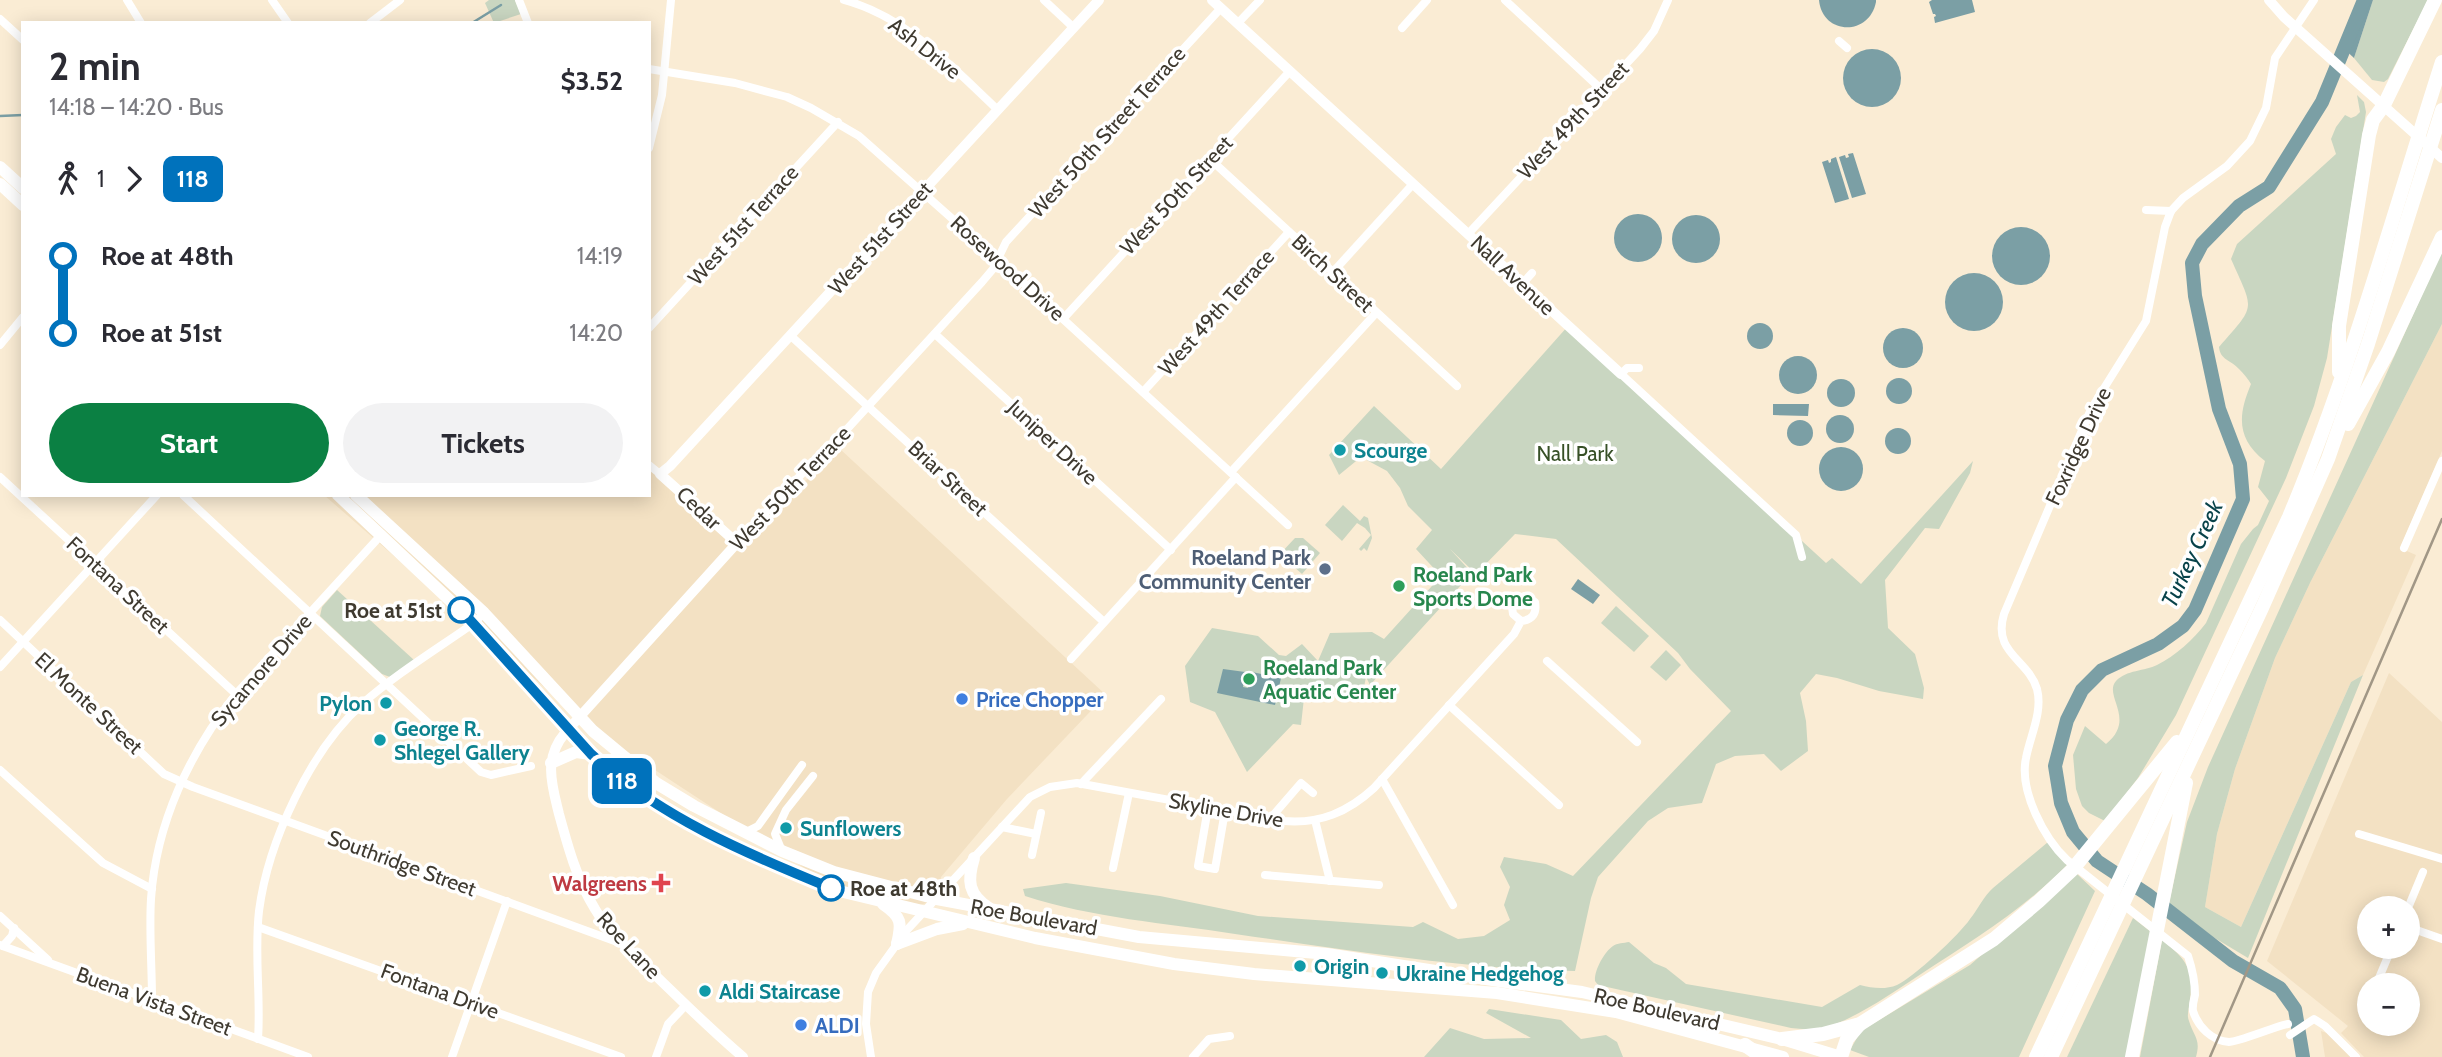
<!DOCTYPE html>
<html lang="en">
<head>
<meta charset="utf-8">
<style>
	:root { --surface:#fff; --page:#f2f2f3; --text:#2b2b33; --muted:#7c7c81; --accent:#0b8043 }
	body { margin:0; font-family:Cabin,sans-serif; background:var(--page); color:var(--text); height:100vh; display:flex; flex-direction:column; font-size:26px; white-space:nowrap }
	* { box-sizing:border-box; margin:0 }
	p { font-size:23px; color:var(--muted) }
	.icon { flex:none; width:38px; height:38px; fill:none; stroke:currentColor; stroke-width:2; stroke-linecap:round; stroke-linejoin:round }
	.map { position:relative; flex:1; overflow:hidden }
	.details { position:absolute; left:21px; top:21px; width:630px; height:476px; display:flex; flex-direction:column; background:var(--surface); border-radius:0px; box-shadow:0 4px 18px #0003 }
	.details>* { flex:none }
	.badge { padding:0 14px; border-radius:10px; font-size:24px; line-height:46px }
	.buttons { position:absolute; left:2357px; top:896px; display:grid; gap:14px }
	.buttons a { display:grid; place-items:center; width:63px; height:63px; border-radius:50%; background:var(--surface); box-shadow:0 4px 18px #0003; font-size:35px }
	.map>.badge { position:absolute; translate:-50% -50%; box-shadow:0 0 0 4px #fff }
	.legs { display:flex; align-items:center; gap:10px; height:77px; padding:0 28px; font-size:23px }
	.legs p { margin-inline-start:auto }
	.overview { display:flex; align-items:center; justify-content:space-between; height:119px; padding:0 28px }
	h1 { font-size:38px; font-weight:700; line-height:52px }
	.primary-button { display:flex; gap:14px; margin-top:auto; padding:14px 28px }
	.primary-button a { flex:1; height:80px; border-radius:42px; background:var(--accent); color:#fff; font-size:28px; font-weight:700; line-height:80px; text-align:center }
	.primary-button a+a { background:var(--page); color:var(--text) }
	ul { padding:0 28px; list-style:none }
	li { display:flex; align-items:center; gap:24px; height:77px; font-size:26px }
	li i { display:grid; place-items:center; width:10px; height:100%; margin:0 9px; background:currentColor }
	li i::after { content:''; width:18px; height:18px; margin:-9px; border:5px solid; border-radius:50%; background:var(--surface) }
	li p { margin-inline-start:auto }
	li:first-child i { background:linear-gradient(#0000 50%,currentColor 0) }
	li:last-child i { background:linear-gradient(currentColor 50%,#0000 0) }
	.map>svg:first-child { display:block }
	.built { fill:#f3e1c3; fill-rule:evenodd }
	.green { fill:#c9d6c1 }
	.water { fill:#7b9fa5 }
	.lines { fill:none; stroke-linecap:round; stroke-linejoin:round }
	.stream { stroke:#7b9fa5; stroke-width:2.5 }
	.river { stroke:#7b9fa5; stroke-width:14 }
	.street { stroke:#fff; stroke-width:8 }
	.secondary { stroke:#fff; stroke-width:10 }
	.primary { stroke:#fff; stroke-width:12 }
	.highway { stroke:#fff; stroke-width:14 }
	.rail { stroke:#a19786; stroke-width:2.5 }
	.line-1-casing { stroke:#fff; stroke-width:16 }
	.line-1 { stroke:#0072bc; stroke-width:10 }
	.culture-dot { fill:#0f9aa8; stroke:#fff; stroke-width:2.5 }
	.service-dot { fill:#5c6f8a; stroke:#fff; stroke-width:2.5 }
	.leisure-dot { fill:#2e9e5b; stroke:#fff; stroke-width:2.5 }
	.stop-1-dot { fill:#fff; stroke:#0072bc; stroke-width:3.5 }
	.shop-dot { fill:#3f7fe0; stroke:#fff; stroke-width:2.5 }
	.health-dot { fill:#e0444e; stroke:#fff; stroke-width:2.5 }
	.labels { text-anchor:middle; dominant-baseline:central; stroke-width:7; stroke-linejoin:round; paint-order:stroke }
	.street-label { font-size:21px; fill:#3f3a30; stroke:#fff }
	.culture-label { font-size:21px; font-weight:bold; fill:#0d838f; stroke:#fff; text-anchor:start }
	.park-label { font-size:21px; fill:#375027; stroke:#fff }
	.service-label { font-size:21px; font-weight:bold; fill:#4e5e75; stroke:#fff; text-anchor:end }
	.leisure-label { font-size:21px; font-weight:bold; fill:#27864d; stroke:#fff; text-anchor:start }
	.stop-label { font-size:21px; font-weight:bold; fill:#3f3a30; stroke:#fff; text-anchor:end }
	.shop-label { font-size:21px; font-weight:bold; fill:#366cbe; stroke:#fff; text-anchor:start }
	.health-label { font-size:21px; font-weight:bold; fill:#be3a42; stroke:#fff; text-anchor:end }
	.water-label { font-size:23px; font-style:italic; fill:#08434a; stroke:#fff }
</style>
</head>
<body>
<div class="map">
<svg width="2442" height="1057" viewBox="0 0 2442 1057">
	<rect width="100%" height="100%" fill="#faecd4"/>
	<g class="built">
		<path d="M2442,324v127l-42,97 16,7 -53,120 -12,7 -110,245 -36,-20 12,-73 18,-65 40,-111 35,-75z"/>
		<path d="M840,449l266,246 -99,104 -66,78 -4,23 -21,6 -69,-10 -256,-168 -267,-233h325v-28l88,76z"/>
		<path d="M2389,673l53,49v335h-78l-23,-24 7,-7 -81,-65zM2370,908h38v39h-38zM2370,985h38v39h-38z"/>
		<path d="M2321,1031l6,2 25,24h-27z"/>
	</g>
	<g class="green">
		<path d="M489,0h26l6,14 -27,9 -9,-20z"/>
		<path d="M2373,0h55l-40,79 -4,3 -12,-2 -18,-22z"/>
		<path d="M2357,95l7,7 2,10 -39,246 -13,48 -28,72 -110,237 -38,63 -33,43 -16,-8 -7,-7 -6,-17 -3,-34 12,-29 21,18c31,-25 -3,-48 10,-63 10,-11 29,-10 41,-16 18,-9 37,-26 49,-42l35,-79 12,-15 5,-4 11,-24 -11,-14 7,-26c-29,-23 -27,-46 -14,-77 -3,-5 -7,-10 -12,-15 -8,-9 -19,-9 -20,-22 38,-43 35,-36 12,-88l6,-15 99,-90 -5,-15 5,-12 9,-12 6,3 5,-2 4,-4z"/>
		<path d="M2442,251v73l-132,259 -35,75 -40,111 -18,65 -12,73 36,20 110,-245 12,-7 -115,283 -35,-21 -44,-34 18,-81 21,-55z"/>
		<path d="M1568,326l258,237 6,-5 29,26 112,-123 -3,12 -31,56 -14,-1 -40,52 3,48 27,26 9,34 -1,11 -44,-8 -42,-13 -21,-4 -16,19 6,28 2,30 -27,20 -17,-17 -29,2 -19,8 -14,39 -34,5 -20,13 -50,56 -7,21 -16,73c-113,-2 -227,-21 -340,-37 -70,-11 -142,-16 -210,-38l-2,-7 43,-6 94,13 98,20 155,11 10,-5 35,17 26,-3 26,-16 -6,-15 6,-18 -10,-20 4,-10 42,7 27,12 158,-165 -41,-42 -12,-16 -122,-114 -41,-5 -39,40 -26,-25 22,24 -102,112 -4,-8 -2,10 -9,-1 -5,9 -29,-2 -17,5 -3,27 -8,-1 -46,48 -32,-60 -25,-10 -5,-36 27,-38 46,8 21,19 7,1 16,-12 16,17 12,-28 42,-1 12,7 57,-63 -25,-27 16,-19 -24,-24 -8,-18 -13,-17 -26,-14 -22,18 -10,-20 45,-49 67,63z"/>
		<path d="M1343,505l17,16 4,-5 4,2 4,20 -5,13 -3,-3 -3,3 -2,-2 12,-14 -6,-7 -8,-5 -15,18 -17,-16z"/>
		<path d="M1295,538h8l17,15 -18,21 -22,-20z"/>
		<path d="M337,590l77,70 -24,17 -8,-3 -62,-58 2,-9z"/>
		<path d="M1616,606l33,30 -15,16 -33,-29z"/>
		<path d="M1666,650l15,15 -15,16 -16,-14z"/>
		<path d="M2048,842l19,23c-43,44 -95,76 -146,109 -26,17 -54,37 -83,49 -15,7 -32,7 -47,5l-193,-43 -3,-4c-1,-10 9,-29 18,-35 4,-3 11,-3 16,-4l25,21 12,5 20,16 136,23 38,-22c12,3 25,5 37,0 16,-7 63,-51 73,-66 8,-10 13,-22 23,-31z"/>
		<path d="M2076,873l19,18 -76,166h-150l-19,-7 11,-19 109,-66z"/>
		<path d="M2133,918l18,14 -24,125h-60z"/>
		<path d="M2162,940c23,18 32,28 28,59 0,8 -4,15 -1,22 5,16 12,18 7,36h-56z"/>
		<path d="M1489,1009l72,11 20,19 25,-4 11,7 6,15h-199l26,-29 34,11 47,-1 -45,-25z"/>
	</g>
	<g class="water">
		<path d="M1819,0h57v2c-7,35 -54,33 -57,-2z"/>
		<path d="M1932,0h40l3,12 -40,11 -1,-6 2,-1 -1,-2h-2l-4,-12z"/>
		<path d="M2358,0h15l-19,58 -13,-12z"/>
		<circle cx="1872" cy="78" r="29"/>
		<path d="M1853,153l13,41 -14,4 -13,-41 6,-2 1,3 3,-1 -1,-3z"/>
		<path d="M1836,157l13,42 -14,4 -13,-41 6,-2 1,3 2,-1v-3z"/>
		<circle cx="1638" cy="238" r="24"/>
		<circle cx="1696" cy="239" r="24"/>
		<circle cx="2021" cy="256" r="29"/>
		<circle cx="1974" cy="302" r="29"/>
		<circle cx="1760" cy="336" r="13"/>
		<circle cx="1903" cy="348" r="20"/>
		<circle cx="1798" cy="375" r="19"/>
		<circle cx="1899" cy="391" r="13"/>
		<circle cx="1841" cy="393" r="14"/>
		<path d="M1773,404h36l-1,12 -35,-1z"/>
		<circle cx="1840" cy="429" r="14"/>
		<circle cx="1800" cy="433" r="13"/>
		<circle cx="1898" cy="441" r="13"/>
		<circle cx="1841" cy="469" r="22"/>
		<path d="M1578,579l22,16 -7,9 -22,-15z"/>
		<path d="M1223,669l22,3 -2,15 5,1 4,-16 29,6 -6,27 -58,-12z"/>
	</g>
	<g class="lines">
		<g class="stream">
			<path d="M472,23l29,-18"/>
			<path d="M0,116l23,-1"/>
		</g>
		<path class="river" d="M2303,1057l-8,-48 -15,-21 -47,-27 -86,-67 -50,-33 -24,-29 -12,-29 -6,-37 12,-46 15,-30 20,-20 56,-26 25,-18 12,-16 48,-111 -3,-35 -21,-55 -24,-113 -3,-33 10,-19 37,-38 30,-19 53,-85 42,-102"/>
		<g class="street">
			<path d="M127,0l14,23"/>
			<path d="M272,0l16,23"/>
			<path d="M519,0l9,23"/>
			<path d="M844,0c63,17 108,67 154,110"/>
			<path d="M1044,0l30,28"/>
			<path d="M1505,0l97,90"/>
			<path d="M0,19l23,21"/>
			<path d="M370,23l30,-23"/>
			<path d="M1238,23l22,-23"/>
			<path d="M1402,28l25,-28"/>
			<path d="M1839,41l8,7"/>
			<path d="M649,69l86,14 52,14 24,11 48,28 133,118 296,271"/>
			<path d="M649,148l13,-53 9,-95"/>
			<path d="M1210,159l247,227"/>
			<path d="M2146,210l25,1"/>
			<path d="M1468,234l172,-185 14,-18 14,-31"/>
			<path d="M1333,272l80,-88"/>
			<path d="M1522,284l10,-11"/>
			<path d="M1063,319l227,-248"/>
			<path d="M649,328l189,-206"/>
			<path d="M935,334l236,216"/>
			<path d="M791,336l313,286"/>
			<path d="M0,345l23,-28"/>
			<path d="M1639,368h-12l-6,6 175,161 6,22"/>
			<path d="M1143,392l146,-160"/>
			<path d="M649,465l11,9"/>
			<path d="M1231,472l145,-159"/>
			<path d="M0,477l236,217"/>
			<path d="M183,495l298,277 10,3 40,-9"/>
			<path d="M737,543l89,-95 11,-8 145,-158 11,-13 13,-27 215,-234"/>
			<path d="M2404,548l38,-87"/>
			<path d="M0,620l164,154 29,13 427,156"/>
			<path d="M1071,659l165,-182"/>
			<path d="M1547,661l90,81"/>
			<path d="M0,667l157,-172"/>
			<path d="M1449,705l110,100"/>
			<path d="M0,770l103,93 49,26"/>
			<path d="M1382,779l71,126"/>
			<path d="M1081,784l80,-85"/>
			<path d="M1208,808l-10,58 17,3 10,-58"/>
			<path d="M1270,819l31,-36 12,10"/>
			<path d="M1315,820l15,61"/>
			<path d="M1002,827l34,7"/>
			<path d="M746,832l12,-6 44,-61"/>
			<path d="M2359,834l83,25"/>
			<path d="M782,851l-7,-17 11,-24 27,-34"/>
			<path d="M1032,855l9,-42"/>
			<path d="M1113,868l16,-75"/>
			<path d="M1265,875l114,10"/>
			<path d="M2408,908l15,-36"/>
			<path d="M0,916l48,44"/>
			<path d="M258,927l363,130"/>
			<path d="M2408,927l34,12"/>
			<path d="M0,945l308,112"/>
			<path d="M3,946l9,-10 2,-8"/>
			<path d="M2376,985l16,-38"/>
			<path d="M152,1000c0,-33 -3,-68 -1,-101 5,-76 39,-147 85,-205l146,-160"/>
			<path d="M2288,1024c-14,3 -50,18 -59,18 -17,-1 -31,-15 -36,-31 -1,-6 1,-11 2,-16 0,-14 -3,-27 -7,-39l-121,-96c-23,-22 -48,-69 -41,-102 4,-22 17,-46 11,-69 -9,-30 -45,-36 -33,-75l87,-205 55,-88 19,-94 6,-16 12,-13 44,-32 23,-25 16,-33 9,-50 39,-58"/>
			<path d="M2290,1035l24,-16 11,7 31,31"/>
			<path d="M258,1039c3,-43 -4,-85 1,-128 9,-69 51,-160 103,-207 34,-30 75,-55 112,-81l10,-10"/>
			<path d="M452,1057l55,-156"/>
			<path d="M656,1057l12,-33 18,-19"/>
			<path d="M871,1057l-5,-33 2,-32 8,-19 31,-43 123,-133 20,-10 27,-4 207,38c36,3 64,-9 90,-33l140,-154 7,-13c12,-1 16,-8 14,-19l-11,-6 -8,4 -4,7 1,7 8,7"/>
			<path d="M1193,1057l16,-18 21,-3"/>
		</g>
		<g class="secondary">
			<path d="M1212,0l409,374"/>
			<path d="M2269,0l15,17 158,141"/>
			<path d="M743,1057c-32,-27 -61,-56 -90,-84 -20,-20 -44,-40 -58,-64 -18,-29 -27,-62 -36,-95 -7,-29 -16,-55 6,-81l172,-190 -77,-69 10,-8 429,-466"/>
		</g>
		<g class="primary">
			<path d="M0,167l23,21"/>
			<path d="M0,184l23,21"/>
			<path d="M338,495l136,128 117,131 21,19 48,32 85,47 90,38 200,48 139,26 80,10 243,19 119,19 167,45"/>
			<path d="M356,495l128,118 109,118 63,52 38,23 88,45 52,21 103,27 202,38 188,17 172,27 83,11 200,47 59,18"/>
			<path d="M551,763l25,-11 15,2"/>
			<path d="M974,858c-7,23 -6,36 15,50"/>
			<path d="M883,904c19,13 19,19 14,40"/>
			<path d="M897,944l40,-15 26,-5"/>
		</g>
		<g class="highway">
			<path d="M2339,372v-46l30,-191 4,-15 11,-15 51,-105"/>
			<path d="M2348,424l40,-72 54,-115"/>
			<path d="M1782,1039l41,-5 37,-10 134,-85 45,-38 33,-31 105,-128"/>
			<path d="M1745,1045l17,12"/>
			<path d="M1841,1057l6,-18 12,-14"/>
			<path d="M2036,1057l253,-540c62,-148 104,-303 153,-455"/>
			<path d="M2051,1057l211,-449 66,-149 40,-115 74,-234"/>
			<path d="M2132,1057l54,-274"/>
		</g>
		<path class="rail" d="M2210,1057l232,-538"/>
	</g>
	<g class="lines">
		<g class="line-1-casing">
			<path id="line-1" d="M461,610l130,144c67,62 156,100 240,134"/>
		</g>
		<use href="#line-1" class="line-1"/>
	</g>
	<g class="culture-dot">
		<circle cx="1340" cy="450" r="7"/>
		<circle cx="386" cy="703" r="7"/>
		<circle cx="380" cy="740" r="7"/>
		<circle cx="786" cy="828" r="7"/>
		<circle cx="1300" cy="966" r="7"/>
		<circle cx="1382" cy="973" r="7"/>
		<circle cx="705" cy="991" r="7"/>
	</g>
	<circle class="service-dot" cx="1325" cy="569" r="7"/>
	<g class="leisure-dot">
		<circle cx="1399" cy="586" r="7"/>
		<circle cx="1249" cy="679" r="7"/>
	</g>
	<g class="stop-1-dot">
		<circle cx="461" cy="610" r="12"/>
		<circle cx="831" cy="888" r="12"/>
	</g>
	<g class="shop-dot">
		<circle cx="962" cy="699" r="7"/>
		<circle cx="801" cy="1025" r="7"/>
	</g>
	<path class="health-dot" d="M657.5 872.5h7v7h7v7h-7v7h-7v-7h-7v-7h7z"/>
	<g class="labels">
		<g class="street-label">
			<text transform="translate(925 48) rotate(38)">Ash Drive</text>
			<text transform="translate(1573 120) rotate(-47)">West 49th Street</text>
			<text transform="translate(1107 132) rotate(-48)">West 50th Street Terrace</text>
			<text transform="translate(1176 195) rotate(-47)">West 50th Street</text>
			<text transform="translate(743 225) rotate(-48)">West 51st Terrace</text>
			<text transform="translate(880 238) rotate(-48)">West 51st Street</text>
			<text transform="translate(1008 268) rotate(42)">Rosewood Drive</text>
			<text transform="translate(1333 273) rotate(43)">Birch Street</text>
			<text transform="translate(1513 275) rotate(43)">Nall Avenue</text>
			<text transform="translate(1216 312) rotate(-48)">West 49th Terrace</text>
			<text transform="translate(1053 442) rotate(43)">Juniper Drive</text>
			<text transform="translate(2078 446) rotate(-65)">Foxridge Drive</text>
			<text transform="translate(948 478) rotate(43)">Briar Street</text>
			<text transform="translate(790 488) rotate(-46)">West 50th Terrace</text>
			<text transform="translate(699 508) rotate(43)">Cedar</text>
			<text transform="translate(118 585) rotate(43)">Fontana Street</text>
			<text transform="translate(261 670) rotate(-49)">Sycamore Drive</text>
			<text transform="translate(89 703) rotate(43)">El Monte Street</text>
			<text transform="translate(1226 810) rotate(10)">Skyline Drive</text>
			<text transform="translate(402 863) rotate(20)">Southridge Street</text>
			<text transform="translate(1034 917) rotate(10)">Roe Boulevard</text>
			<text transform="translate(629 945) rotate(47)">Roe Lane</text>
			<text transform="translate(440 991) rotate(20)">Fontana Drive</text>
			<text transform="translate(154 1001) rotate(20)">Buena Vista Street</text>
			<text transform="translate(1657 1009) rotate(13)">Roe Boulevard</text>
		</g>
		<g class="culture-label">
			<text x="1354" y="450">Scourge</text>
			<text x="372" y="703" text-anchor="end">Pylon</text>
			<text x="394" y="728">George R.<tspan x="394" dy="24">Shlegel Gallery</tspan></text>
			<text x="800" y="828">Sunflowers</text>
			<text x="1314" y="966">Origin</text>
			<text x="1396" y="973">Ukraine Hedgehog</text>
			<text x="719" y="991">Aldi Staircase</text>
		</g>
		<g class="park-label">
			<text x="1575" y="453">Nall Park</text>
		</g>
		<g class="service-label">
			<text x="1311" y="557">Roeland Park<tspan x="1311" dy="24">Community Center</tspan></text>
		</g>
		<g class="leisure-label">
			<text x="1413" y="574">Roeland Park<tspan x="1413" dy="24">Sports Dome</tspan></text>
			<text x="1263" y="667">Roeland Park<tspan x="1263" dy="24">Aquatic Center</tspan></text>
		</g>
		<g class="stop-label">
			<text x="442" y="610">Roe at 51st</text>
			<text x="850" y="888" text-anchor="start">Roe at 48th</text>
		</g>
		<g class="shop-label">
			<text x="976" y="699">Price Chopper</text>
			<text x="815" y="1025">ALDI</text>
		</g>
		<g class="health-label">
			<text x="647" y="883">Walgreens</text>
		</g>
		<g class="water-label">
			<text transform="translate(2192 554) rotate(-65)">Turkey Creek</text>
		</g>
	</g>
</svg>
<div class="buttons">
<a>+</a>
<a>−</a>
</div>
<b class="badge" style="left:622px;top:781px;background:#0072bc;color:#fff">118</b>
<section class="details">
<div class="overview"><div><h1>2 min</h1><p>14:18 – 14:20 · Bus</p></div><b>$3.52</b></div>
<div class="legs"><svg class="icon" aria-label="walk" viewBox="0 0 24 24"><circle cx="13" cy="4" r="2"/><path d="M13 8l-2 6 4 7M11 14l-3 7M7 12l3-4h3l4 4"/></svg>1<svg class="icon" aria-label="forward" viewBox="0 0 24 24"><path d="M9 5l7 7-7 7"/></svg><b class="badge" style="background:#0072bc;color:#fff">118</b></div>
<ul>
<li><i style="color:#0072bc"></i><b>Roe at 48th</b><p>14:19</p></li>
<li><i style="color:#0072bc"></i><b>Roe at 51st</b><p>14:20</p></li>
</ul>
<div class="primary-button"><a>Start</a><a>Tickets</a></div>
</section>
</div>
</body>
</html>
